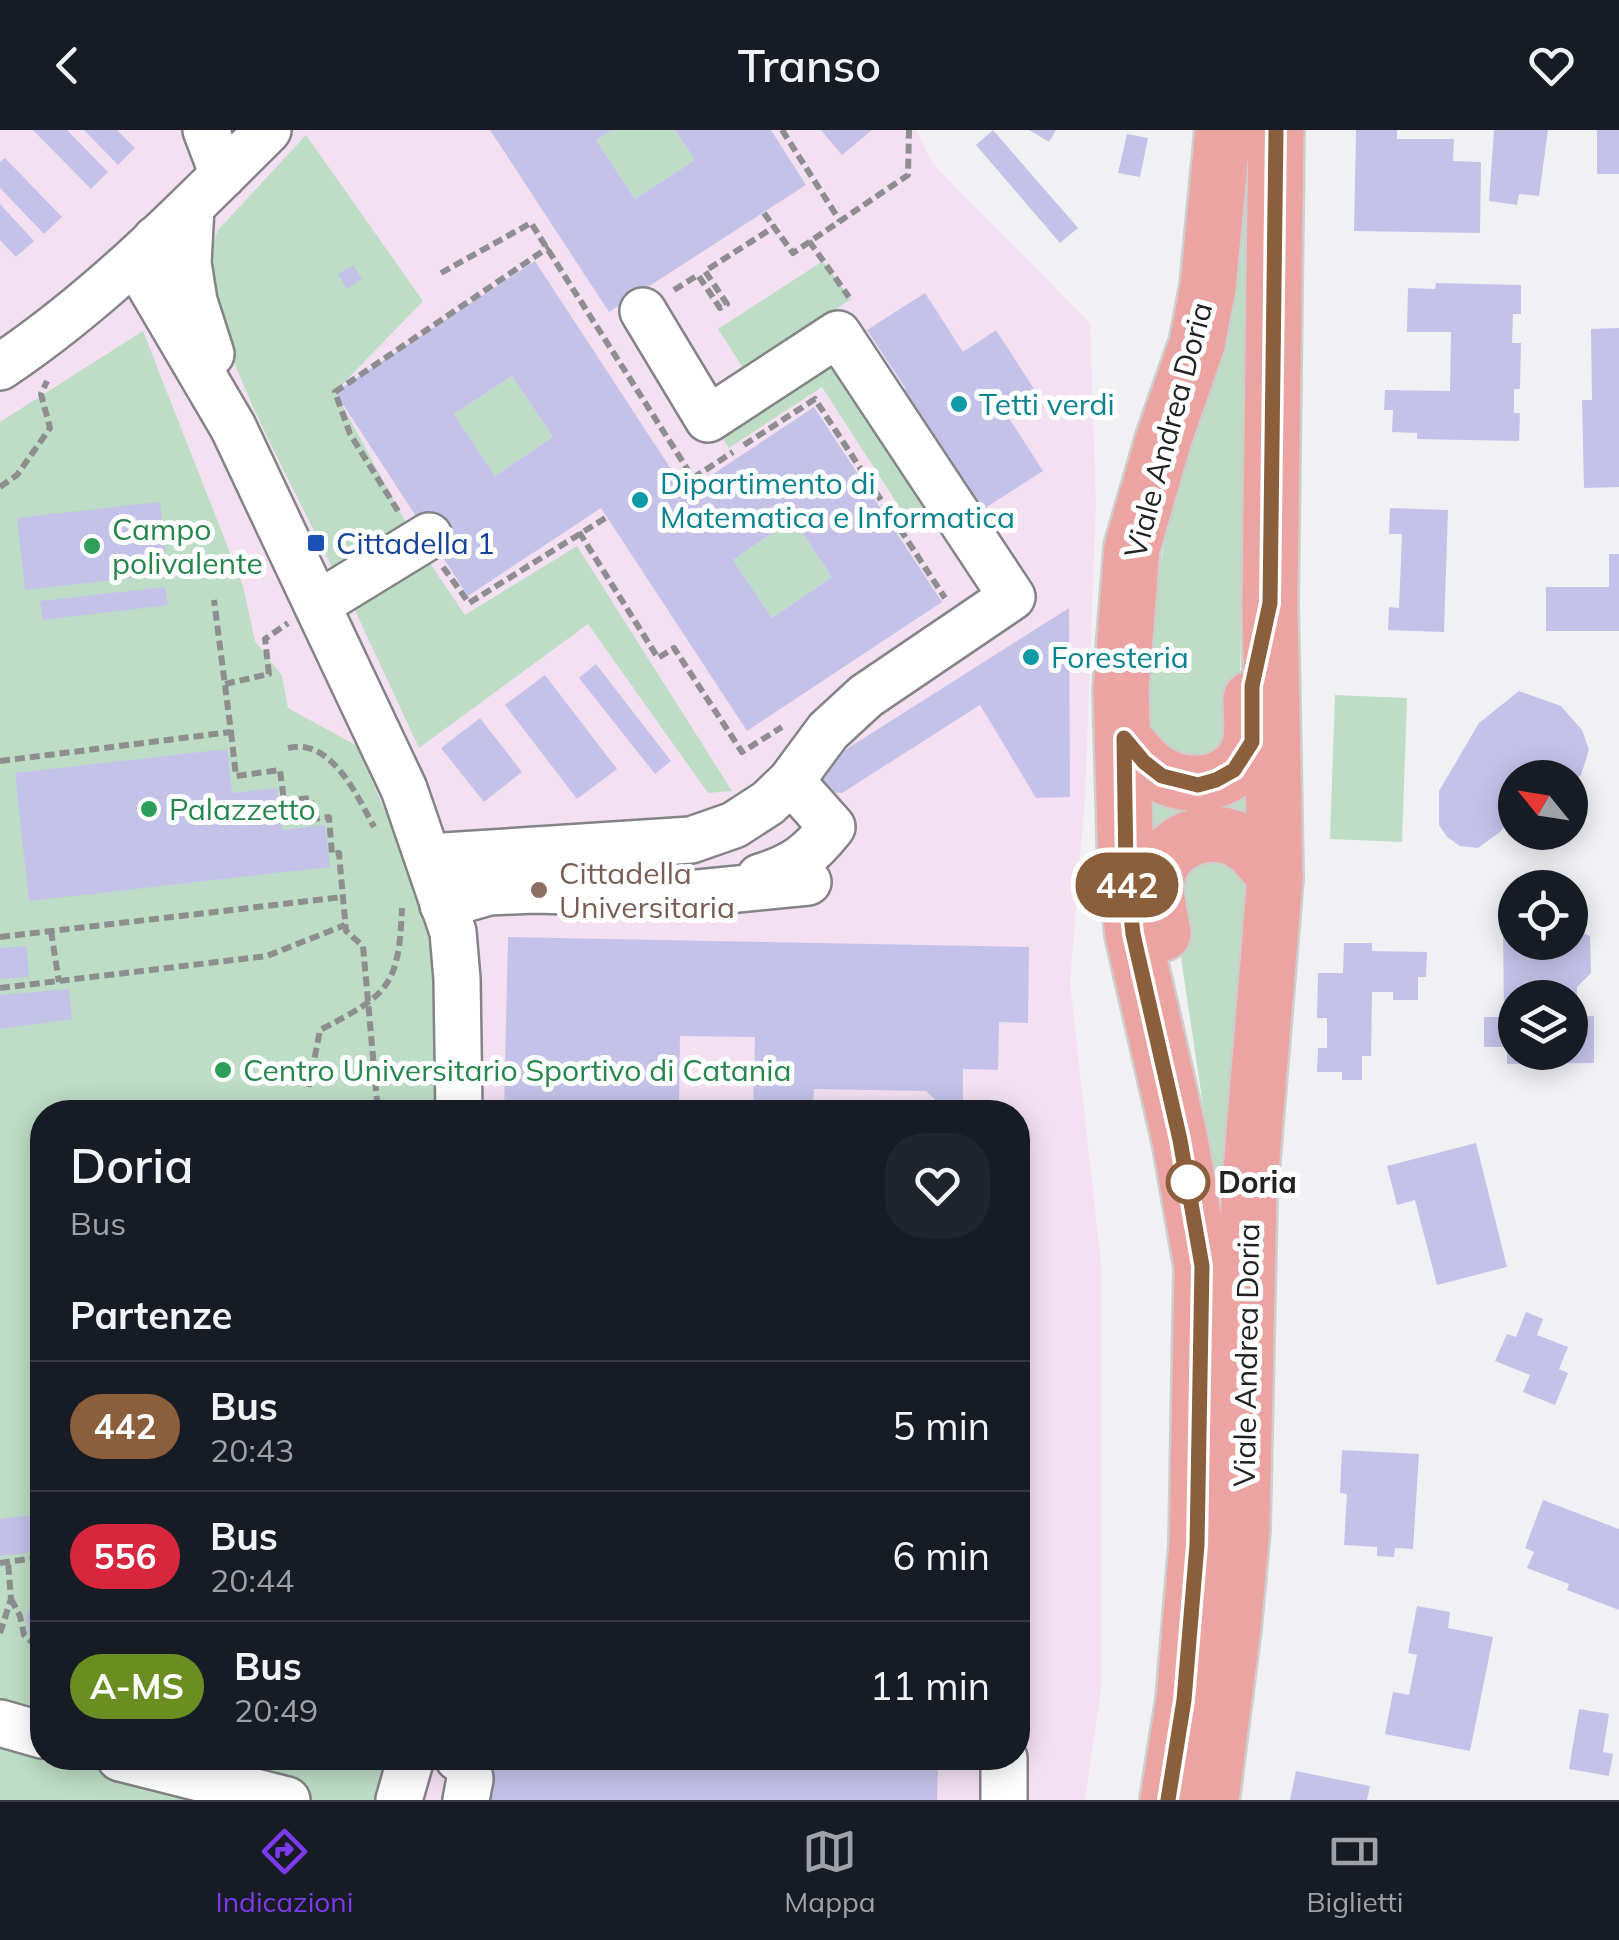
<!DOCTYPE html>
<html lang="it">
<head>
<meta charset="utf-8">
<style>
	:root { --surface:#171b24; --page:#20242c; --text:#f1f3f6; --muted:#9ea1a6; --line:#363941; --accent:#7c3aed }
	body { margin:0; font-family:Mulish,sans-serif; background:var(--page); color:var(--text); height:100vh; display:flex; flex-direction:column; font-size:38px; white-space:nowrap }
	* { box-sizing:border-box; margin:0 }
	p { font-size:32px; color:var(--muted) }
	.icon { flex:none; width:55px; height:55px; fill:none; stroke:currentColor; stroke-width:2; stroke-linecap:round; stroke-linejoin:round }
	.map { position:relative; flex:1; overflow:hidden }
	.panel { position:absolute; left:30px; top:970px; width:1000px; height:670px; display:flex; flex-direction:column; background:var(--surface); border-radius:40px; box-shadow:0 5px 25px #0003 }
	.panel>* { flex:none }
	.badge { padding:0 20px; border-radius:32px; font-size:35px; line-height:65px }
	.needle { width:65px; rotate:300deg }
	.tools { position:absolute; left:1498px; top:630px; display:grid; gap:20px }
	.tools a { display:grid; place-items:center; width:90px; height:90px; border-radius:50%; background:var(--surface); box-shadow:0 5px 25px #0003; font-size:50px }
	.map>.badge { position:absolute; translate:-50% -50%; box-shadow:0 0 0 5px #fff }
	h2 { padding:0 40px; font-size:38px; line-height:90px }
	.round { display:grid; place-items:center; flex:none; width:105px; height:105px; border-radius:40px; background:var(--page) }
	.headline { display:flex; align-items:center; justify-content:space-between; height:170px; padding:0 40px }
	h1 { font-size:48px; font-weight:600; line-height:75px }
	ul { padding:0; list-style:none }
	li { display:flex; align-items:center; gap:30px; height:130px; padding:0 40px; border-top:2px solid var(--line) }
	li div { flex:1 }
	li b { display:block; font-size:38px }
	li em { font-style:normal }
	li .badge { min-width:110px; font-weight:700; text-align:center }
	header { display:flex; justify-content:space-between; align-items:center; height:130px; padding:0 40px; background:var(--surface); font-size:45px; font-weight:600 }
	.tabs { display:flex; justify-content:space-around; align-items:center; height:140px; border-top:2px solid var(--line); background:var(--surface); font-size:28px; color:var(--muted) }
	.tabs a { display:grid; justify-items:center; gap:5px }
	.tabs .active { color:var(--accent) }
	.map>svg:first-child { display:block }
	.education { fill:#f3e1f2; fill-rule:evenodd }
	.green { fill:#beddc6 }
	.building { fill:#c5c2e9; fill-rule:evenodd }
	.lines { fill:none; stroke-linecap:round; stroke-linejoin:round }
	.minor-casing { stroke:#848487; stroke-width:50 }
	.major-casing { stroke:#cececf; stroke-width:60 }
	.path { stroke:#8e8e90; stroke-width:6; stroke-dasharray:10 5; stroke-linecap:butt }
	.minor { stroke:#fff; stroke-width:45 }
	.major { stroke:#eba4a2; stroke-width:55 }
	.line-casing { stroke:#fff; stroke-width:22 }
	.line { stroke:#8b5e3c; stroke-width:15 }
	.culture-dot { fill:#0f9aa8; stroke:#fff; stroke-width:4 }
	.transit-dot { fill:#1a4fb4; stroke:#fff; stroke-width:4 }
	.leisure-dot { fill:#2e9e5b; stroke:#fff; stroke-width:4 }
	.education-dot { fill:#8d6e63; stroke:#fff; stroke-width:4 }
	.stop-dot { fill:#fff; stroke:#8b5e3c; stroke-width:5 }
	.labels { text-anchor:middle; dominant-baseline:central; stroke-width:10; stroke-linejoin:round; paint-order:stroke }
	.culture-label { font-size:30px; fill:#0d838f; stroke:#fff; text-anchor:start }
	.street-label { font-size:30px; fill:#222223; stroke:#fff }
	.leisure-label { font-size:30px; fill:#27864d; stroke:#fff; text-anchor:start }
	.transit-label { font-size:30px; fill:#164399; stroke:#fff; text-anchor:start }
	.education-label { font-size:30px; fill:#785e54; stroke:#fff; text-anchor:start }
	.stop-label { font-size:30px; font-weight:bold; fill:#222223; stroke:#fff; text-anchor:start }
</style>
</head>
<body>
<header><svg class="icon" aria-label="back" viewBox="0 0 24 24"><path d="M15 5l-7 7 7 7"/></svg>Transo<svg class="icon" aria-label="heart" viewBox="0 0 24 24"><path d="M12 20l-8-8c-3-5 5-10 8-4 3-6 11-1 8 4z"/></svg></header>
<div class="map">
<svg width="1619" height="1670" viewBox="0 0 1619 1670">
	<rect width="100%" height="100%" fill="#f1f1f4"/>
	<path class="education" d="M0,0h916l17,34 157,159 6,180 -11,295 -15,184 31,281v427l-16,110h-1085zM42,982h976v646h-976z"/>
	<g class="green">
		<path d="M612,0h63l20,30 -60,39 -39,-59z"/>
		<path d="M1249,0l-1,286 -7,165 -1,131 -26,52 -63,-19 -5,-41 12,-130 15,-70 43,-132z"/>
		<path d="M306,5l117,166 -88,91 75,138 -73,48c-43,-92 -98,-183 -124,-280 -6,-22 -4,-47 5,-68z"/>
		<path d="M823,131l28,38 -106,72 -27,-42z"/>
		<path d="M143,201l100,255 12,55 27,35 6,32 69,38 53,124 25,69 12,173h-405v646h358l-22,42h-378v-1378z"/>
		<path d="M835,215l97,160 -21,20 -89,-138 -93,61 -16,-25z"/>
		<path d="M512,246l41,61 -58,39 -41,-62z"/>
		<path d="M793,389l39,58 -60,41 -39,-58z"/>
		<path d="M577,416l155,245 -24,2 -120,-169 -169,124 -67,-144 73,-48 40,59z"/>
		<path d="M1335,565l72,3 -5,144 -72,-3z"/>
		<path d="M1242,654l16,46 -110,18 -2,-62z"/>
		<path d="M1197,723l54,19 -29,659 -12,-379 -39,-261z"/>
	</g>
	<g class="building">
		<path d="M33,0h34l41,42 -17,17z"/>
		<path d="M84,0h33l18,18 -17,17z"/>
		<path d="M490,0h122l-16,10 39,59 60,-39 -20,-30h96l35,55 -197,127z"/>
		<path d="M821,0h51l-30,25z"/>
		<path d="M993,0l85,98 -18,15 -84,-98z"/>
		<path d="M1029,0h27l-7,12z"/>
		<path d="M1356,0h41v9h57l-1,22 28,1 -1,71 -126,-2z"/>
		<path d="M1494,0h54l-9,66 -20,-2 -2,11 -28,-4z"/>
		<rect x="1597" y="0" width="22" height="44"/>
		<path d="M1127,4l21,4 -8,39 -22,-4z"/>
		<path d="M5,28l57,59 -18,17 -44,-46v-26z"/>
		<path d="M0,74l34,37 -18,16 -16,-17z"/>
		<path d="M535,131l151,231 128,-85 128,195 -195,129 -146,-223 -133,88 -133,-204zM512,246l41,61 -58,39 -41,-62zM793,389l39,58 -60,41 -39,-58z"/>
		<path d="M353,135l9,14 -15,10 -9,-15z"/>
		<path d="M1436,153l85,2v29h-8l-1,29h9l-1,46h-6v24h6l-1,28 -102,-2v-6l-25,-1 1,-22h-9l1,-20 65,1 1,-59h-44l1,-44 27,1z"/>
		<path d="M925,163l38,59 33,-22 40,62 -31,20 38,59 -61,39 -39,-61 -10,6 -37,-59 10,-7 -39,-59z"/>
		<path d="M1619,198v159l-35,1 -2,-88h10l-1,-71z"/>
		<path d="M160,372l8,72 -143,16 -8,-72z"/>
		<path d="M1390,378l58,2 -4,122 -56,-2 1,-23 10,1 3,-74h-13z"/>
		<path d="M1609,424h10v77h-73v-44h63z"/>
		<path d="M165,457l3,18 -125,15 -3,-19z"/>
		<path d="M1069,478l1,189 -34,1 -56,-93 -138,88 -17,-1 -13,-21z"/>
		<path d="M596,534l75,97 -16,13 -76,-96z"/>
		<path d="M545,545l72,94 -40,30 -72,-94z"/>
		<path d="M1519,561l42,15 21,24 7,20 -8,25 -11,9v-6h-55v35l-15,19 -22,16 -18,-2 -13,-9 -8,-12v-34l40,-68z"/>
		<path d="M480,588l42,54 -38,30 -43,-54z"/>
		<path d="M227,619l5,44 45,-5 5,42 43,-5 5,42 -301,34 -14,-128z"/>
		<path d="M1570,798l20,8 1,37 -14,14v29h17v47l-87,1v-17h-23v-30h20l-1,-88h12v13h55zM1515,868h55v54h-55z"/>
		<path d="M508,807l521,10 -1,76 -29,-1 -1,48 -35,-1v33l11,-2 16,5 6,7h-48l-22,-21 -112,-2 -1,23h-60l2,-75 -75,-1 -1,76h-175z"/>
		<path d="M1344,813h28v8l55,1 -1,25h-8v23h-25v-8h-21l-1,64h-9v24h-20v-8h-25l1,-24h9v-30h-10l1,-45h25z"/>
		<path d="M27,816l2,31 -29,2v-31z"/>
		<path d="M69,859l3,30 -72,10v-34z"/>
		<path d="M1476,1013l31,124 -70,18 -22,-85 -18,5 -10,-39z"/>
		<path d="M1526,1182l17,7 -6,16 31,12 -9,22 9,4 -13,32 -32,-13 7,-17 -35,-14 12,-27 9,3z"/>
		<path d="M1342,1320l77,4 -6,95 -18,-1 -1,9 -17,-1v-9l-33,-2 3,-51 -7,-1z"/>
		<path d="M1543,1370l76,29v81l-52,-20 2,-6 -42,-16 7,-16 -9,-4z"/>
		<path d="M42,1384v37l-42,5v-37z"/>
		<path d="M42,1462v53l-13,-12 -3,-16 6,-17z"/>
		<path d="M1417,1476l33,6 -2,16 45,9 -23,114 -85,-17 8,-42 16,3 8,-40 -9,-2z"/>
		<path d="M1579,1579l30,5 -6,38 10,2 -4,22 -40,-7z"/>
		<path d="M485,1628h453l-1,42h-453z"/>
		<path d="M1296,1641l74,15 -3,14h-77z"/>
	</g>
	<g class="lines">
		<g class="minor-casing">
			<g id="minor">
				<path d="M206,0l17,45"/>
				<path d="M191,77l-3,56 6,38 17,53"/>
				<path d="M156,109l-7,45 84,143 171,362 49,143 4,47 2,133"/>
				<path d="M0,237c99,-66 184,-153 268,-237"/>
				<path d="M318,474l111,-68"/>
				<path d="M428,727l263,-17 43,-15 34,-22 23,-22 37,-50 38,-35 146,-99 -174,-263 -130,85 -65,-108"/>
				<path d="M760,747c34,-10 50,-22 72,-50l-41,-46"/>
				<path d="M443,775l46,-13 45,-2 154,4 120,-12"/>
				<path d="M0,1593l42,12"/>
				<path d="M120,1628l167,42"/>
				<path d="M458,1628l9,5 3,16 -4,21"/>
				<path d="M399,1670l12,-42"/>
				<path d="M1004,1670v-42"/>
			</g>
		</g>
		<g class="major-casing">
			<g id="major">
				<path d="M1123,608c12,14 24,30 41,38 32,17 82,4 87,-37 2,-13 0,-27 0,-40"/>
				<path d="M1163,803c-3,-19 -11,-43 -4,-62 10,-31 48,-45 77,-32 17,8 28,24 39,38"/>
				<path d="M1168,1670l16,-100 13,-155 5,-279 -22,-126 -47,-206 -7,-64 -5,-181 11,-141 32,-110 33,-94 11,-57 15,-157"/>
				<path d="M1211,1670l22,-172 9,-99 7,-334 26,-318 -5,-274 6,-473"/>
			</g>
		</g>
		<g class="path">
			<path d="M782,0l58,91"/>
			<path d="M764,83l10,14"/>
			<path d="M809,111l40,56"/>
			<path d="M441,143l90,-50 162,255 40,-26"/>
			<path d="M674,160l24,-15 22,33 7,-4 -22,-33 69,-44 19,26 115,-78 1,-45"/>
			<path d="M744,315l71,-46 130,199"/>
			<path d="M0,357l17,-12 33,-47 -9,-34 6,-13"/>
			<path d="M398,381l-48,-77 -15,-42 214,-145"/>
			<path d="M579,402l79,126 16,-10 68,104 40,-25"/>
			<path d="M443,437l26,36 138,-86"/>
			<path d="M225,554l44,-10 -4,-35 23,-16"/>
			<path d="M231,602l5,44 44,-6 4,31 27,-3 2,21 16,-2 3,37 7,-1 7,78 17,15 15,166"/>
			<path d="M288,618c43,-11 70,49 86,79"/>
			<path d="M0,631l231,-29 -17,-132"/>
			<path d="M51,801l8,51"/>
			<path d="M0,807l343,-40"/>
			<path d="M0,858l267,-32 78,-31"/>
			<path d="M309,957l11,-57c67,-35 79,-42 82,-122"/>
			<path d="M0,1433l42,-6"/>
			<path d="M11,1469l9,17 4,19 18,16"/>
			<path d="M0,1503l11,-34 -3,-37"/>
		</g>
		<use href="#minor" class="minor"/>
		<use href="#major" class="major"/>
	</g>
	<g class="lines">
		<g class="line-casing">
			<path id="line" d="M1168,1670l16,-100 13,-155 5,-279 -22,-126 -47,-206 -7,-64 -2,-132 20,24 18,14 36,9 18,-5 18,-10 18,-28v-56l18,-83 6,-473"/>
		</g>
		<use href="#line" class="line"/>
	</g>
	<g class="culture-dot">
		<circle cx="959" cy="274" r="10"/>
		<circle cx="640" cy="370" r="10"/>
		<circle cx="1031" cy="527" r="10"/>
	</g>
	<rect class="transit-dot" x="306" y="403" width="20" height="20" rx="5"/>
	<g class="leisure-dot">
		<circle cx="92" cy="416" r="10"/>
		<circle cx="149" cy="679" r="10"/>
		<circle cx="223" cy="940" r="10"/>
	</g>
	<circle class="education-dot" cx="539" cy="760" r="10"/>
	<circle class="stop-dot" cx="1188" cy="1052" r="20"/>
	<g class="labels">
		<g class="culture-label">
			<text x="979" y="274">Tetti verdi</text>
			<text x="660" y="353">Dipartimento di<tspan x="660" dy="34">Matematica e Informatica</tspan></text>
			<text x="1051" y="527">Foresteria</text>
		</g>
		<g class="street-label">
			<text transform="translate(1168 300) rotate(-75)">Viale Andrea Doria</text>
			<text transform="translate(1246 1225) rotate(-89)">Viale Andrea Doria</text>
		</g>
		<g class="leisure-label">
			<text x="112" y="399">Campo<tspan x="112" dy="34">polivalente</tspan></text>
			<text x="169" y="679">Palazzetto</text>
			<text x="243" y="940">Centro Universitario Sportivo di Catania</text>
		</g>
		<g class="transit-label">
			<text x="336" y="413">Cittadella 1</text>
		</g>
		<g class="education-label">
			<text x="559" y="743">Cittadella<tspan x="559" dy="34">Universitaria</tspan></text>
		</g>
		<g class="stop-label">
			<text x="1218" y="1052">Doria</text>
		</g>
	</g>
</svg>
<div class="tools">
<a><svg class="needle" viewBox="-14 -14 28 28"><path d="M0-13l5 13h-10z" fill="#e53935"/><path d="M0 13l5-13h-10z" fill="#9ea1a6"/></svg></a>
<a><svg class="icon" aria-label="locate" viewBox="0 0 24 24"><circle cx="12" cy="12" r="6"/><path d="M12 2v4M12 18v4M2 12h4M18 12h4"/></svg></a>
<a><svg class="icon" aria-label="layers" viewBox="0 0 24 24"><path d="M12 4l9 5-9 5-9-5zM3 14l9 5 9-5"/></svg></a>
</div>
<b class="badge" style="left:1127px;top:755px;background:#8b5e3c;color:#fff">442</b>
<section class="panel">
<div class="headline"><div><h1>Doria</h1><p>Bus</p></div><a class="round"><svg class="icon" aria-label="heart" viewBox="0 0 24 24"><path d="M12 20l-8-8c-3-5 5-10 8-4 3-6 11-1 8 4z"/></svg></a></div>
<h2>Partenze</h2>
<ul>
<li><span class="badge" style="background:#8b5e3c;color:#fff">442</span><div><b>Bus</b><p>20:43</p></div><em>5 min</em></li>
<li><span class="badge" style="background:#d7263d;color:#fff">556</span><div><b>Bus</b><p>20:44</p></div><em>6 min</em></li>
<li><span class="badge" style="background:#6b8e23;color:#fff">A-MS</span><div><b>Bus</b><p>20:49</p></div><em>11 min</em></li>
</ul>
</section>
</div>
<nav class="tabs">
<a class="active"><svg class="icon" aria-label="directions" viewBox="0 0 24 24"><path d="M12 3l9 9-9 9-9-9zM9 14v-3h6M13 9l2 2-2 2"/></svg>Indicazioni</a>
<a><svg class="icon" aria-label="map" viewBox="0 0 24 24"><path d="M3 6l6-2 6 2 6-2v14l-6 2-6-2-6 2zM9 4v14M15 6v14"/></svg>Mappa</a>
<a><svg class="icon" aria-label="tickets" viewBox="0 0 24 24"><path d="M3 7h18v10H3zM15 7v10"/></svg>Biglietti</a>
</nav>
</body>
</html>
